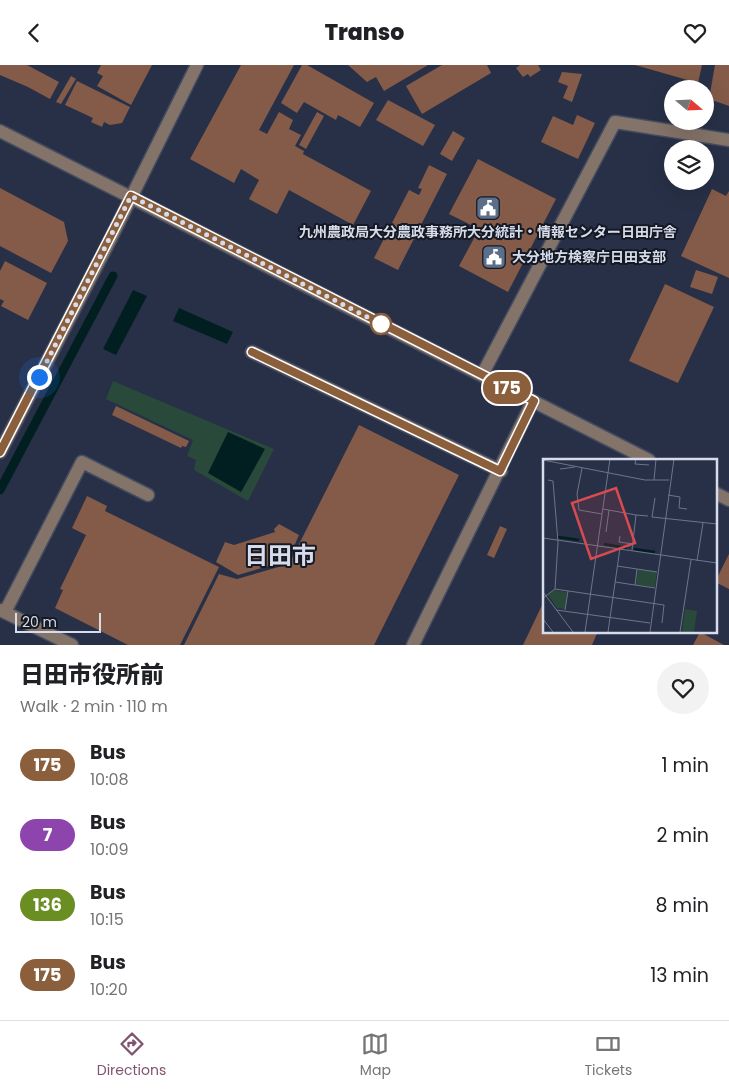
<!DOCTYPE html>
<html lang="en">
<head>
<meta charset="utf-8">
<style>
	:root { --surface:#fff; --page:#f2f2f2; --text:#202124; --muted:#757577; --line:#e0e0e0; --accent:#815370 }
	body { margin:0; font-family:Poppins,"Noto Sans JP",sans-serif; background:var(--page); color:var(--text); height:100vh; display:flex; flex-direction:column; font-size:19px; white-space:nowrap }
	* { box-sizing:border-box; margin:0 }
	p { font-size:16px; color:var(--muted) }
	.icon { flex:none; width:28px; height:28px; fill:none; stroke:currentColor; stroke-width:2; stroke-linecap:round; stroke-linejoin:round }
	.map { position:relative; height:580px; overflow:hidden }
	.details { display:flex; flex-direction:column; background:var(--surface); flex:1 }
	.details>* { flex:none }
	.badge { padding:0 10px; border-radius:16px; font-size:18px; line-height:32px }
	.needle { width:32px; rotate:109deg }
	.tools { position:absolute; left:664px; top:15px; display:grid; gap:10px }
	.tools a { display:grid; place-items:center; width:50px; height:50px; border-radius:50%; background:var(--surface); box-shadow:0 5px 20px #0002; font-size:25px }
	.scale { position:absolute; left:15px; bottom:12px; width:86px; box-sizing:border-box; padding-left:5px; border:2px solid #d6dceb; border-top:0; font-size:14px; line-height:18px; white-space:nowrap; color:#d6dceb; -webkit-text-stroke:4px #151923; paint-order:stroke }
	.you { position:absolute; width:25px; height:25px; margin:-12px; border:4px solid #fff; border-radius:50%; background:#1a73e8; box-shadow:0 0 0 8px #1a73e833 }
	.map>.badge { position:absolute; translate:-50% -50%; box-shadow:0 0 0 2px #fff }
	.round { display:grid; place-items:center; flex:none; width:52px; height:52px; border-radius:26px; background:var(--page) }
	.headline { display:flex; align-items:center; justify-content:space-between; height:85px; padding:0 20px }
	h1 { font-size:24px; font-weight:800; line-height:38px }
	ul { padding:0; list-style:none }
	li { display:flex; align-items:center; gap:15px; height:70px; padding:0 20px }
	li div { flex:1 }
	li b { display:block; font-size:19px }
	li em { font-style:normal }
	li .badge { min-width:55px; font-weight:700; text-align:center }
	header { display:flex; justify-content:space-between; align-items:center; height:65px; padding:0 20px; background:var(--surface); font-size:22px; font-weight:800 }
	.menu { display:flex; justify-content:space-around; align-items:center; height:70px; border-top:1px solid var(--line); background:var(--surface); font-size:14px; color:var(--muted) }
	.menu a { display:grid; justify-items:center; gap:2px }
	.menu .active { color:var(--accent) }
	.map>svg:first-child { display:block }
	.green { fill:#29493b }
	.water { fill:#011f20 }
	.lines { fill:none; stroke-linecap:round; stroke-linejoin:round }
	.stream { stroke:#011f20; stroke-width:9 }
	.building { fill:#835b48 }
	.minor-casing { stroke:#444c61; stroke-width:15 }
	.minor { stroke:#847368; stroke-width:12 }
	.line-casing { stroke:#fff; stroke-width:11 }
	.line { stroke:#8b5e3c; stroke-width:8 }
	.walk { stroke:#d6dceb; stroke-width:5; stroke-dasharray:0 9 }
	.stop-dot { fill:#fff; stroke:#8b5e3c; stroke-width:2.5 }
	.labels { text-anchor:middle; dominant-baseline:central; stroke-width:4; stroke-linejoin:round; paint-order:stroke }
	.poi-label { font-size:14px; font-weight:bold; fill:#d6dceb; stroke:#151923 }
	.town-label { font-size:24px; font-weight:bold; fill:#d6dceb; stroke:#151923 }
	.inset-river { fill:none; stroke:#011f20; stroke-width:2.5 }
	.inset-road { fill:none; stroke:#6e7589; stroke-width:1 }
	.view { fill:#d64c4f; fill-opacity:0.15; stroke:#d64c4f; stroke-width:2.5 }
	.inset-edge { fill:none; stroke:#d6dceb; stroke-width:2.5 }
</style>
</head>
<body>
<header><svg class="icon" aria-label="back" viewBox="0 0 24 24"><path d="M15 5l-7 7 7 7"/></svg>Transo<svg class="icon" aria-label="heart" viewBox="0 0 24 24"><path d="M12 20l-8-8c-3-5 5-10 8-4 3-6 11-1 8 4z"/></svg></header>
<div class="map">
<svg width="729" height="580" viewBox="0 0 729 580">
	<rect width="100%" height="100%" fill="#283047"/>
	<path class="green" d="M113,316l161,68 -26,52 -54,-31 2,-10 -9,-4 6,-16 -87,-41z"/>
	<g class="water">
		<path d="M133,225l14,6 -31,59 -13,-6z"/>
		<path d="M179,243l54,24 -6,12 -54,-23z"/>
		<path d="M228,367l37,17 -24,43 -33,-19z"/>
	</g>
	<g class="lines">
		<path class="stream" d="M0,425l113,-214"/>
	</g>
	<g class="building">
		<path d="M0,0h27l32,17 -9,17 -22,-12 -28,-12z"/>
		<path d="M101,0h51l-21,40 -34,-19 6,-10 -6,-3z"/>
		<path d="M241,0h53l-35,65 8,4 12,-22 14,8 -4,9 12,6 -6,11 9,5 -1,3 68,37 -18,34 -64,-35 -12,24 -28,-15 10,-19 -18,-11 -7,14 -44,-24z"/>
		<path d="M302,0h5l67,38 -14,24 -22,-12 -2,5 -32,-18 -7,11 -16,-10z"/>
		<path d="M348,0h80l-44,26 -8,-14 -9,5z"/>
		<path d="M442,0h45l4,8 -69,41 -16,-28z"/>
		<path d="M520,0h18l3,5 -11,7 -2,-3 -5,3 -7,-9z"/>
		<path d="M635,0h67l-4,18z"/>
		<path d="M715,0h14v41l-20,-7z"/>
		<path d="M562,7l20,2 -10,28 -9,-4 5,-12 -10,-4z"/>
		<path d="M71,11l5,3 -15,25 -5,-2z"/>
		<path d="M77,16l53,26 -8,16 -12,2 -6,-3 -2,5 -11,-5 2,-4 -28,-13z"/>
		<path d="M388,35l47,25 -12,21 -47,-26z"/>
		<path d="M317,47l7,4 -18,33 -7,-4z"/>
		<path d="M577,50l18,8 -17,36 -37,-17 12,-26 20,9z"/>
		<path d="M453,66l12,7 -13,23 -12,-7z"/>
		<path d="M478,94l78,40 -48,93 -49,-26 20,-37 -30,-15z"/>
		<path d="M429,100l18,9 -49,96 -24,-12 35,-68 10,5 3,-6 -4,-1z"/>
		<path d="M0,123l64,34 4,19 -17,32 -51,-27z"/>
		<path d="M712,124l14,7 3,-5v87l-48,-22z"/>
		<path d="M5,196l42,22 -19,37 -27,-14 3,-5 -4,-2v-28z"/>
		<path d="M696,205l22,7 -6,17 -22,-7z"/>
		<path d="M665,219l49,23 -36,76 -49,-22z"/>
		<path d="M116,341l73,35 -3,6 -4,-1 -1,2 -69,-33z"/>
		<path d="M359,360l100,50 -85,170h-190l35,-71 18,5 52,-15z"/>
		<path d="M87,431l20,10 -2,5 114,56 -39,78h-52l-73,-37 8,-18 -3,-1 26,-54 -14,-7z"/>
		<path d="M279,459l20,11 -8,18 -17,6 1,5 -37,11 -22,-13 9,-20 9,3 41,-13 -1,-3z"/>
		<path d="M500,461l7,3 -13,29 -7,-3z"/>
		<path d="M729,489v35l-14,-7z"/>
		<path d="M544,536v30h54l-6,14h-69z"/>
		<path d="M700,567l24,13h-31z"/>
	</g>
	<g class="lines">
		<g class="minor-casing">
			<g id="minor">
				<path d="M0,66l649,329"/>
				<path d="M252,287l249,119"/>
				<path d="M482,310l133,-253 114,18"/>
				<path d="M0,387l107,-206 90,-181"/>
				<path d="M715,428l14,7"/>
				<path d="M0,545l72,35"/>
				<path d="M5,547l77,-150 66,33"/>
				<path d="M413,580l120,-244"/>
			</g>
		</g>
		<use href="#minor" class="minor"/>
	</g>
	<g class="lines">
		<g class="line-casing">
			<path id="line" d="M0,387l131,-256 403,205 -34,70 -248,-119"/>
		</g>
		<use href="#line" class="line"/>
		<path class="walk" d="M39,312l92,-181 250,128"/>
	</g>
	<defs>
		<g id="civic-square" transform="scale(1.25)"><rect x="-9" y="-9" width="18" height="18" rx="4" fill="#5c6f8a" stroke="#151923"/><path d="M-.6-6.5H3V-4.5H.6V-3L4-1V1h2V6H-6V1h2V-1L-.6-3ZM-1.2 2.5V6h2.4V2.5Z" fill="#fff"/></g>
	</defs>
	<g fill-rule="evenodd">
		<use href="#civic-square" x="488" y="143"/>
		<use href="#civic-square" x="494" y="192"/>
	</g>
	<circle class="stop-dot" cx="381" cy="259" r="10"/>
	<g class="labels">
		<g class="poi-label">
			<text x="488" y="167">九州農政局大分農政事務所大分統計・情報センター日田庁舎</text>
			<text x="512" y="192" text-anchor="start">大分地方検察庁日田支部</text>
		</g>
		<g class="town-label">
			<text x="280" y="490">日田市</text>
		</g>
	</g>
	<g transform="translate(543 394)">
		<rect width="174" height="174" fill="#283047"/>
		<path d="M95,110l19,3 -2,15 -19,-2zM11,131l13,2 -2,17 -8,-1 -9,-13zM142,150l12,2 -3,21h-12z" fill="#29493b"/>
		<path class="inset-river" d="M15,78l21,3M61,85l23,4M91,90l21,3"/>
		<path class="inset-road" d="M93,0l-1,5 14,1M0,1l102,20h24M39,9l-5,26 2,16 23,4M17,10l15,-2M5,21l5,1 5,61 -3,47M111,21l2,-21M125,36l12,2 -1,11 8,1M112,39l-3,19 65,7M60,50l33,6M63,73l3,-22M77,77l-1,6 14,2M0,79l174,25M89,91l4,-35 12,1M154,102l6,-38M74,107l40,6M72,123l40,6M92,126l2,-16M0,133l30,40M0,139l12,-9 109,16 -2,18M13,151l94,13M22,151l3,-19M0,160l10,13M42,173l25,-173M65,173l12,-84M107,173l24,-173M137,173l11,-72"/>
		<path class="view" d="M73,29l19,55 -44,16 -19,-56z"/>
		<rect width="174" height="174" class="inset-edge"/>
	</g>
</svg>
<div class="tools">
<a><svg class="needle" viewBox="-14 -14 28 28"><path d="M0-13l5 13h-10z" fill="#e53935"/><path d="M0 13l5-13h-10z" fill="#757577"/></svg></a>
<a><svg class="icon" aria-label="layers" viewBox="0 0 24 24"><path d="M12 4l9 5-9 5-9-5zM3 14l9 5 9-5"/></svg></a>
</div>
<div class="scale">20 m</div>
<div class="you" style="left:39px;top:312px"></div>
<b class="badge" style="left:507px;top:323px;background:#8b5e3c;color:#fff">175</b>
</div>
<section class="details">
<div class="headline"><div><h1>日田市役所前</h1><p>Walk · 2 min · 110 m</p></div><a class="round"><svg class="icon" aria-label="heart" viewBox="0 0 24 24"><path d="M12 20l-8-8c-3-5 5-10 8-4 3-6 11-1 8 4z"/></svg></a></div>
<ul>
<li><span class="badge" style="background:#8b5e3c;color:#fff">175</span><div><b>Bus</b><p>10:08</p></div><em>1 min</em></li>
<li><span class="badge" style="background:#8e44ad;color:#fff">7</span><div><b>Bus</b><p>10:09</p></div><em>2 min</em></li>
<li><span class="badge" style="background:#6b8e23;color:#fff">136</span><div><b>Bus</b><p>10:15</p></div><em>8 min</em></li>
<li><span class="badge" style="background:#8b5e3c;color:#fff">175</span><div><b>Bus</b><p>10:20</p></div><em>13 min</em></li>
</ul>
</section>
<nav class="menu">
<a class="active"><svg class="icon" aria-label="directions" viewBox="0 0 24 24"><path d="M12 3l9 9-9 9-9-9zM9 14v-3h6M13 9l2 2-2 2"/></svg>Directions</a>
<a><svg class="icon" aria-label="map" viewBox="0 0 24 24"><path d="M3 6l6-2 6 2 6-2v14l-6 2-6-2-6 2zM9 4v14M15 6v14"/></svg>Map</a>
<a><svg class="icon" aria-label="tickets" viewBox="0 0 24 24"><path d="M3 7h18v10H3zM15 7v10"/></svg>Tickets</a>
</nav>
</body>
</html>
